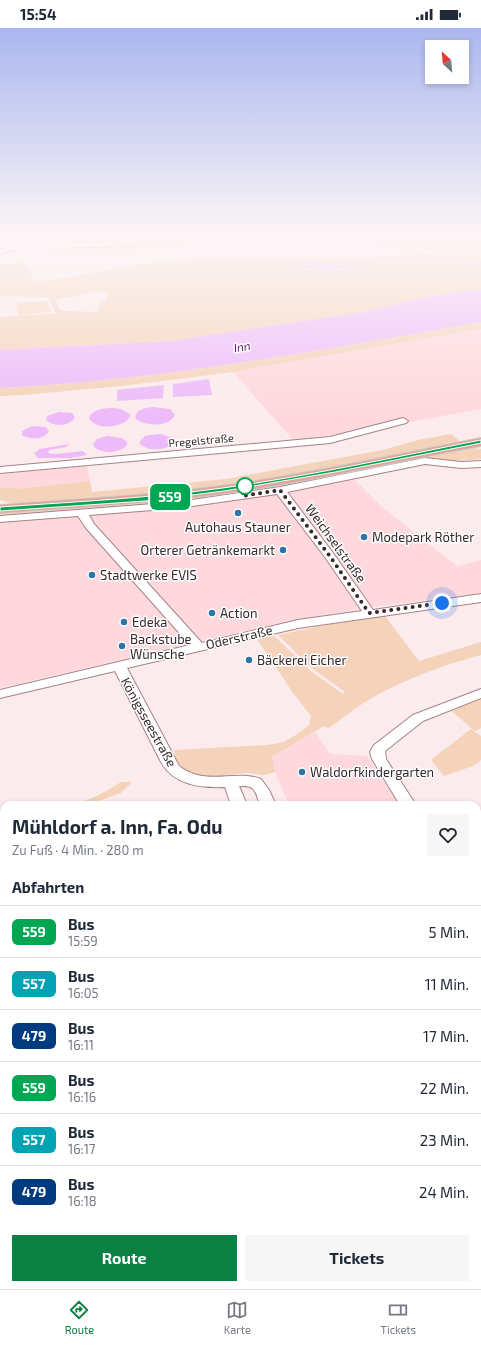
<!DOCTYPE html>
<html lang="de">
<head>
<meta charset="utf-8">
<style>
	:root { --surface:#fff; --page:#f6f6f7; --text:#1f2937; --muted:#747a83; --line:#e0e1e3; --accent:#0b8043 }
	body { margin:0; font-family:"Exo 2",sans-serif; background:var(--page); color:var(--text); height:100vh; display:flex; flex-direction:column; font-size:15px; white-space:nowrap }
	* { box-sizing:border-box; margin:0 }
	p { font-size:13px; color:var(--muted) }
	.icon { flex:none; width:22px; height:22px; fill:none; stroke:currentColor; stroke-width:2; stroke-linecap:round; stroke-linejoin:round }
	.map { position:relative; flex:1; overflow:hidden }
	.side { position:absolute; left:0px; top:773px; width:481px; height:488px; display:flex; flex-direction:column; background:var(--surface); border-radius:12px 12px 0 0; box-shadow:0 2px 6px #0003 }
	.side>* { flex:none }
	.badge { padding:0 8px; border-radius:6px; font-size:14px; line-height:26px }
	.needle { width:26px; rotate:334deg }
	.fabs { position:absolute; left:425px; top:12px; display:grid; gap:8px }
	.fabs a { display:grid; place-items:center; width:44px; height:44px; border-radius:0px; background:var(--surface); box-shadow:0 2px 6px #0003; font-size:20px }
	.you { position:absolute; width:20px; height:20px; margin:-10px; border:3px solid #fff; border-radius:50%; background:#1a73e8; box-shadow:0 0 0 6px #1a73e833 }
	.map>.badge { position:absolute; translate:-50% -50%; box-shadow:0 0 0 2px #fff }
	h2 { padding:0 12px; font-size:15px; line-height:36px }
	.round { display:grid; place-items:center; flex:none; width:42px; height:42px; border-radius:0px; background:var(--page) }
	.head { display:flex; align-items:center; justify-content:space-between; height:68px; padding:0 12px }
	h1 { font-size:19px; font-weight:700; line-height:30px }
	.button { display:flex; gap:8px; margin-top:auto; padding:8px 12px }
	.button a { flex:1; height:46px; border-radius:0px; background:var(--accent); color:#fff; font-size:16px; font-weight:700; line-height:46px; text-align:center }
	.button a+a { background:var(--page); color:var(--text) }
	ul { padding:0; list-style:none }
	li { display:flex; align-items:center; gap:12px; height:52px; padding:0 12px; border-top:1px solid var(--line) }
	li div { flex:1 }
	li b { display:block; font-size:15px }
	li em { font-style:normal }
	li .badge { min-width:44px; font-weight:700; text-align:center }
	.status { display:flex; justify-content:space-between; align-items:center; height:28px; padding:0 20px; background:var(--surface); direction:ltr }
	.status svg { height:11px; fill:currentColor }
	.tab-bar { display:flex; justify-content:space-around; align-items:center; height:56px; border-top:1px solid var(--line); background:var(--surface); font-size:11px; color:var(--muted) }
	.tab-bar a { display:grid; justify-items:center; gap:2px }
	.tab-bar .on { color:var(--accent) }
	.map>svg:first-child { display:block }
	.built { fill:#ffd8dd }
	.green { fill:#f4d3ba; fill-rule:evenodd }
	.water { fill:#edbbfa }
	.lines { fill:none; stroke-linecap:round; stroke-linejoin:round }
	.stream { stroke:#edbbfa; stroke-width:2 }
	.minor-casing { stroke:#a68287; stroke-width:2 }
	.major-casing { stroke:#cfcbcc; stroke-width:2 }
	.minor { fill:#fff; fill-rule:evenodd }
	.major { fill:#dca79b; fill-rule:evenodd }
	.line { fill:#00a651; stroke:#fff }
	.walk { stroke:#37282a; stroke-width:4; stroke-dasharray:0 7.2 }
	.stop-dot { fill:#fff; stroke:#00a651; stroke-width:2 }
	.poi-dot { fill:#2d74a9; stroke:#fff; stroke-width:1.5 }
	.labels { text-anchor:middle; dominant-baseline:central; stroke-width:3; stroke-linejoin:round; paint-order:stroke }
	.far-street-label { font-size:11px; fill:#37282a; stroke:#fff }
	.far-water-label { font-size:12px; font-style:italic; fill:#661c78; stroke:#fff }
	.poi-label { font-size:13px; fill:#37282a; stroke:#fff; text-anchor:start }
	.street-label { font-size:13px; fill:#37282a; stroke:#fff }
</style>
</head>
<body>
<div class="status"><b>15:54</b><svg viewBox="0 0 49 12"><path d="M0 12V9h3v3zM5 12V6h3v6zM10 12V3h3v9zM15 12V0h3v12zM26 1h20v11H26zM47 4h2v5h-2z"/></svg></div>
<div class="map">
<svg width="481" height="1261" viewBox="0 0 481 1261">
	<rect width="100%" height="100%" fill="#fbebed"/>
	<g class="built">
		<path d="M0,209h137l3,3 -43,4 -52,-1 3,-5h-12l-3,3h-33z"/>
		<path d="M481,301v80l-72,13 -68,19 -24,4 -4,-5 -18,2 -62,-70z"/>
		<path d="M86,436l4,17 -76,8 -1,-2 -12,1 -1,-1v-14z"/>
		<path d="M353,450l28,28 76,60 24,-6v33l-115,15 -86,15 -280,65v-167l187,-15 95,-14z"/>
		<path d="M315,704l15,22 37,2 32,49h-110l-14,-33 -3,-15z"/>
	</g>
	<g class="green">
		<path d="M182,209h53l-52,10 -29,4 -98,4 -11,-4 3,-2 24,-1 -4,-2z"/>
		<path d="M365,209h116v13l-41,2 -27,-3 14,5 54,-3v38l-54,8 -63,15 -194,29 -170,9v-33l56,-4 -8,-16 -48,-1v-31l25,-4 7,15 -1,5 23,-1 87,-16 65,-7 156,1 52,-4 -50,-11zM316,235l44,3 7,2 -28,2 -41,-1 2,-3h8zM99,263l8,1v7l-7,3 -3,10 -32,-1 -5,-1 -4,-10z"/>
		<path d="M47,273l4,11 -33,3 -2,-12z"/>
		<path d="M481,294v7l-248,43 -112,14 -97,9 -24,1v-8c162,-8 321,-38 481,-66z"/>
		<path d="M451,406l11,9 -203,39 -97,13 -130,8 -18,1 -14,-4v-13l1,1 12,-1 2,2 75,-8 2,11 134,-13 157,-29 35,-10z"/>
		<path d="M474,420l7,1v10l-28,2 -29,-2 -152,29 -64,10 -85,9 -123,9v-3l108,-7 87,-9z"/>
		<path d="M385,588l34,45 62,-19v13c-39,10 -89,29 -122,51 -10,7 -20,15 -30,22l-5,-2 -52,31 3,15c-4,1 -9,3 -12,3 -7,0 -12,-3 -19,-2 -25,3 -65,11 -70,-23l93,-5 17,-3 15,-9 10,-8 2,-9 -18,-23 -36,-54 16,-4 39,37 31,22 2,-2 -32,-23 -35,-34 42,-9z"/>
		<path d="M481,668v32l-6,3 -27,-23z"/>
		<path d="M471,701l10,7v24l-8,6 -29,10 -13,-16z"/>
		<path d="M121,754h11l-11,11 -34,12h-22c21,-2 39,-12 56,-23z"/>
		<path d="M0,813h4v72l-4,1z"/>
		<path d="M481,815v63l-4,-7v-55z"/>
		<path d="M481,934v62h-4v-61z"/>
	</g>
	<g class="water">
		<path d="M316,235l53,4 -37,3 -36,-3z"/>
		<path d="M481,261v33c-160,28 -319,58 -481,66v-38l170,-9 194,-29 63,-15z"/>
		<path d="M209,351l3,16 -39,2v-13z"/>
		<path d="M164,357l-1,13 -46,3v-11z"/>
		<path d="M152,379l18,2 5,6c-6,13 -30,11 -39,4l-1,-3c3,-7 10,-8 17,-9z"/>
		<path d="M114,380l7,1 9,5v3c-7,11 -35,14 -41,1 3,-9 16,-10 25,-10z"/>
		<path d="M59,384l13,1 3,4c-5,10 -22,10 -29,3l1,-4z"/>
		<path d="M32,398l14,1 3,4c-5,9 -19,9 -27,4v-4z"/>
		<path d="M162,406l12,5 -2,6c-8,5 -23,7 -32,-1v-3l5,-5 5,-1z"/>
		<path d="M107,408l15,2 5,4v3c-7,9 -25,9 -33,2l-1,-3 4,-5z"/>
		<path d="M69,416l-3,3 -16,3 -3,3 9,1 27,-3 4,4 -16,3h-33l-4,-5 6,-4z"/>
	</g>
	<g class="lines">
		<g class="stream">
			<path d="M441,209l6,4 1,9"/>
			<path d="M451,226l10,8h20"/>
		</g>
		<g class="minor-casing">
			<g id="minor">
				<path d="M154,209h27l-3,2 -80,8 -60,-1 -19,-3 -19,1v-4l19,-1 20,3 59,1z"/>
				<path d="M20,216l2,1v2l-22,7v-4z"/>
				<path d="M403,390l5,3 -2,2 -76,20 -330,30v-6l330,-30z"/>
				<path d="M425,430l36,4 20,-1v6l-20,1 -36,-4 -138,28 46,61 40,57 108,-16v8l-183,26 -171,40 52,98c27,21 55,3 82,13l8,11 7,15h-16c-5,-14 -4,-20 -21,-19l8,19h-16l-6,-18c-25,1 -51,-2 -64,-25l-46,-91 -115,27v-8l190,-45 -104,-117 -8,-12 -78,6v-6l178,-14 102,-15zM277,466l48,63 37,54 -64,9 -96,23 -108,-119 -5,-9 89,-7z"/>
				<path d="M481,661v9l-58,23 -38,30 1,8 30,46h-16l-28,-46 -2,-7 4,-7 39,-30z"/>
				<path d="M481,797v12l-4,2v-12z"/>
				<path d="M477,876l4,1v18l-4,-2z"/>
				<path d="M4,888v14l-4,1v-14z"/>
				<path d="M481,921v14l-4,1v-14z"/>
			</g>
		</g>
		<g class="major-casing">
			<path id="major" d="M481,410v8c-82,15 -164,34 -246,46 -78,11 -157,15 -235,21v-8c78,-6 157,-10 235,-21 82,-12 164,-30 246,-46z"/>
		</g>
		<use href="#minor" class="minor"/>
		<use href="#major" class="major"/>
	</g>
	<linearGradient id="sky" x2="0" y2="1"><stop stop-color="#aab7ef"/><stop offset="0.54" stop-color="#fdf6f7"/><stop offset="1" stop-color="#fdf6f7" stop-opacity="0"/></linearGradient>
	<rect width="481" height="386" fill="url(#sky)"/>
	<path class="line" d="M481,412v3l-146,29 -111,19 -79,10 -145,10v-4c74,-5 149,-9 223,-19 86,-12 172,-31 258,-48z"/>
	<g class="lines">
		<path class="walk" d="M245,458l-3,10 38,-6 49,65 40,58 73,-10"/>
	</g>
	<circle class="stop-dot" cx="245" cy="458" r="8"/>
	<g class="poi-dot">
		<circle cx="238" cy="485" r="4"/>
		<circle cx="364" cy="509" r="4"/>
		<circle cx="283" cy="522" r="4"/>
		<circle cx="92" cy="547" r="4"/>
		<circle cx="212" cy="585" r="4"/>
		<circle cx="124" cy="594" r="4"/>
		<circle cx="122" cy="618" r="4"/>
		<circle cx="249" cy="632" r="4"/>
		<circle cx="302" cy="744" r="4"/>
	</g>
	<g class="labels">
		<g class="far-street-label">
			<text transform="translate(201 412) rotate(-5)">Pregelstraße</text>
		</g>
		<g class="far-water-label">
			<text transform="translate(242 318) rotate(-9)">Inn</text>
		</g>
		<g class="poi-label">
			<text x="238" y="499" text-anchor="middle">Autohaus Stauner</text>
			<text x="372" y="509">Modepark Röther</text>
			<text x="275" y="522" text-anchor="end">Orterer Getränkemarkt</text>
			<text x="100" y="547">Stadtwerke EVIS</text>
			<text x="220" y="585">Action</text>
			<text x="132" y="594">Edeka</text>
			<text x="130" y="611">Backstube<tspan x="130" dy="15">Wünsche</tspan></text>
			<text x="257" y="632">Bäckerei Eicher</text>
			<text x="310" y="744">Waldorfkindergarten</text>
		</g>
		<g class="street-label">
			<text transform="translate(336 515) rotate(54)">Weichselstraße</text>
			<text transform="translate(239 609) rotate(-13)">Oderstraße</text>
			<text transform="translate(149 694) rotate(61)">Königsseestraße</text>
		</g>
	</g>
</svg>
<div class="fabs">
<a><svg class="needle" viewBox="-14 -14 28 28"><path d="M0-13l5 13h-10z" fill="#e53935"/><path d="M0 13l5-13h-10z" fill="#747a83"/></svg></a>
</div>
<div class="you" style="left:442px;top:575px"></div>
<b class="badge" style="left:170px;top:469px;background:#00a651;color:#fff">559</b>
<section class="side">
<div class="head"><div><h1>Mühldorf a. Inn, Fa. Odu</h1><p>Zu Fuß · 4 Min. · 280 m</p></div><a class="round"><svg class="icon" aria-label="heart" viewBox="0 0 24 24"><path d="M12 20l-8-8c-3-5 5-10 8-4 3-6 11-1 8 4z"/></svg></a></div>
<h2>Abfahrten</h2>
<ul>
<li><span class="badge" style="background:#00a651;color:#fff">559</span><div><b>Bus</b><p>15:59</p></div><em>5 Min.</em></li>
<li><span class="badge" style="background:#00a3b4;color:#fff">557</span><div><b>Bus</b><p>16:05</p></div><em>11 Min.</em></li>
<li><span class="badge" style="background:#003b80;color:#fff">479</span><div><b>Bus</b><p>16:11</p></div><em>17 Min.</em></li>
<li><span class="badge" style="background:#00a651;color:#fff">559</span><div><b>Bus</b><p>16:16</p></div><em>22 Min.</em></li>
<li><span class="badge" style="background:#00a3b4;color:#fff">557</span><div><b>Bus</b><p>16:17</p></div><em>23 Min.</em></li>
<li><span class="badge" style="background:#003b80;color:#fff">479</span><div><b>Bus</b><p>16:18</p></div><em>24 Min.</em></li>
</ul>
<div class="button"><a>Route</a><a>Tickets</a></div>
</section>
</div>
<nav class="tab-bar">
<a class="on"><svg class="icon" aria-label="directions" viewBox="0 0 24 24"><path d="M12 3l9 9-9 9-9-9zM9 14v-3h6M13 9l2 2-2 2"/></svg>Route</a>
<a><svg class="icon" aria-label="map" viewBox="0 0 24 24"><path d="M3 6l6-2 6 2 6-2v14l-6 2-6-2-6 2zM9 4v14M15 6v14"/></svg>Karte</a>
<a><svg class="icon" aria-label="tickets" viewBox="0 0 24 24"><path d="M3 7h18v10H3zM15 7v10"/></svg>Tickets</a>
</nav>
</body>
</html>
